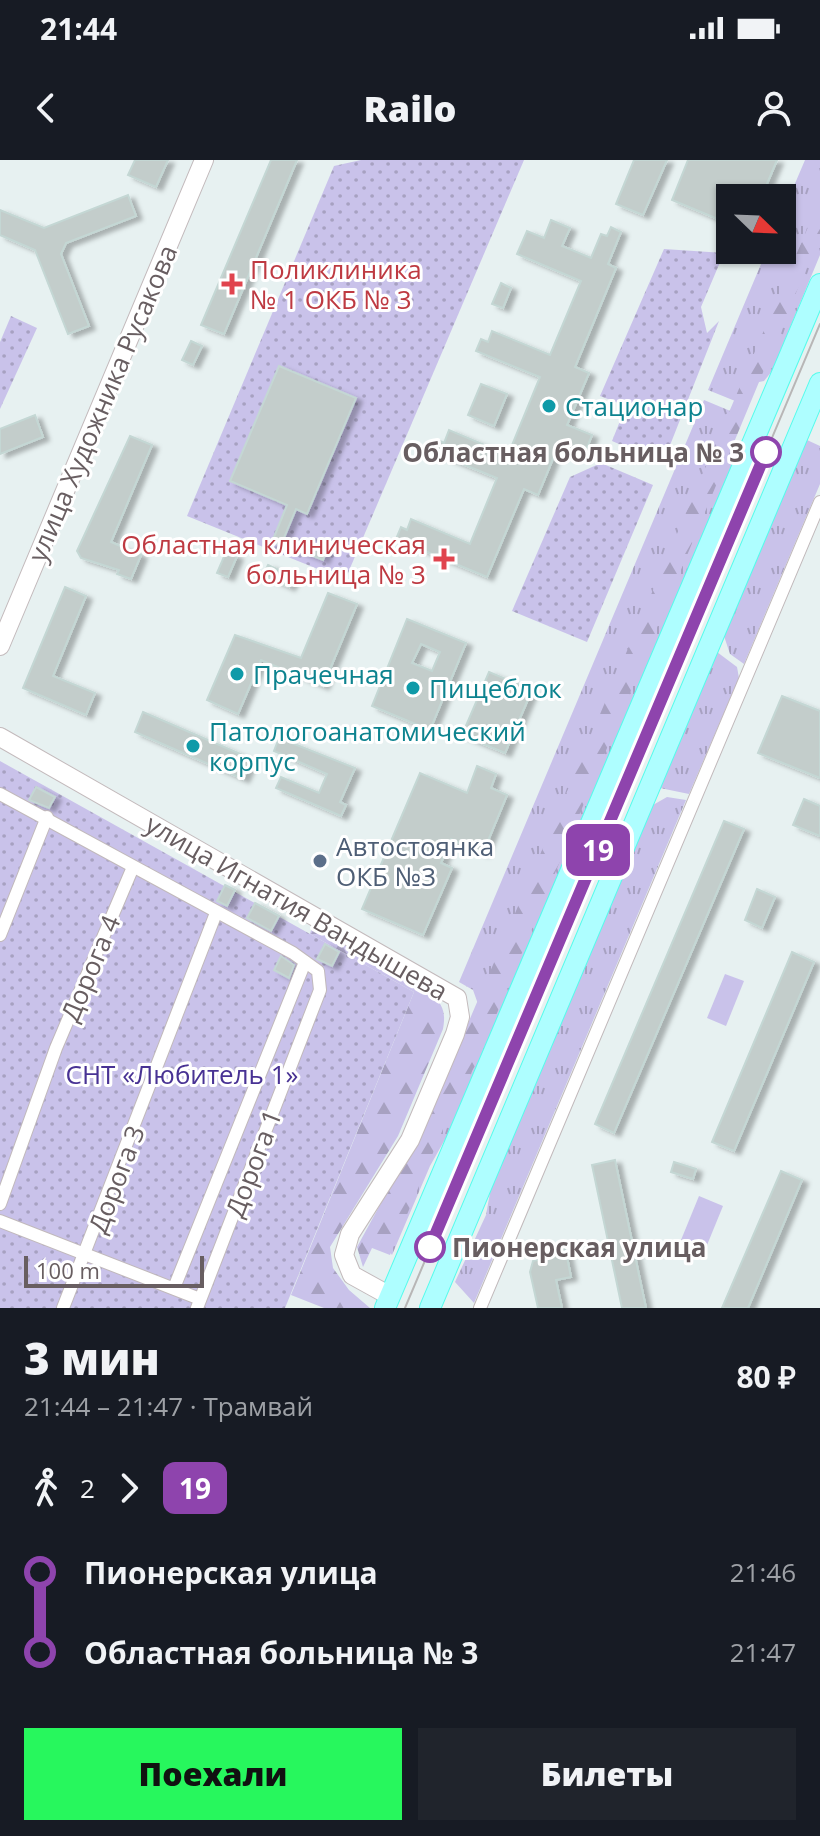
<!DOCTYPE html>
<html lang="ru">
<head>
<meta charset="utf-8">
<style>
	:root { --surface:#171b24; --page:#20242c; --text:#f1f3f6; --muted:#9ea1a6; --accent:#27f75d }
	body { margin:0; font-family:"Open Sans",sans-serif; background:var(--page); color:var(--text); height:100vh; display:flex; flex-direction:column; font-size:30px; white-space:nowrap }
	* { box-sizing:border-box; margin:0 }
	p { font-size:26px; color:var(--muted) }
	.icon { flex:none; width:44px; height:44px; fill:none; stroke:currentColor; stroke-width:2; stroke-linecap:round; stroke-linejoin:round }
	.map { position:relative; height:1148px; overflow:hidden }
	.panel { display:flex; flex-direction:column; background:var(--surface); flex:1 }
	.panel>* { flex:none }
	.badge { padding:0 16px; border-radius:12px; font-size:28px; line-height:52px }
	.needle { width:52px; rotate:113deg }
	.buttons { position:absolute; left:716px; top:24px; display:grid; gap:16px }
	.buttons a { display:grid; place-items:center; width:80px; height:80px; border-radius:0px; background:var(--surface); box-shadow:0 2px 6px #0004; font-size:40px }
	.scale { position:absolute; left:24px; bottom:20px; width:180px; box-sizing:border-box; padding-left:8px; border:4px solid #685e61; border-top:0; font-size:22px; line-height:28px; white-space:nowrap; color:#685e61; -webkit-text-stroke:6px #fff; paint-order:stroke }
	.map>.badge { position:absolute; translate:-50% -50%; box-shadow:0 0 0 4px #fff }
	.legs { display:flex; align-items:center; gap:12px; height:88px; padding:0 24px; font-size:26px }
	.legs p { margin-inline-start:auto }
	.head { display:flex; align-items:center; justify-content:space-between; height:136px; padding:0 24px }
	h1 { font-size:44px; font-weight:800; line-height:60px }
	.button { display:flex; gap:16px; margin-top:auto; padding:16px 24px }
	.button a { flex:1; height:92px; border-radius:0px; background:var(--accent); color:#111; font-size:32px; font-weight:800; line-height:92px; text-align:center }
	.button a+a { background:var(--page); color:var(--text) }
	ul { padding:0 24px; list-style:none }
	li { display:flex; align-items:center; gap:28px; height:80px; font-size:30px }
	li i { display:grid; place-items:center; width:12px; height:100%; margin:0 10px; background:currentColor }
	li i::after { content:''; width:20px; height:20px; margin:-10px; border:6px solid; border-radius:50%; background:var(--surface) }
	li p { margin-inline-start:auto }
	li:first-child i { background:linear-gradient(#0000 50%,currentColor 0) }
	li:last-child i { background:linear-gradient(currentColor 50%,#0000 0) }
	.status { display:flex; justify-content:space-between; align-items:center; height:56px; padding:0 40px; background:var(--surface); direction:ltr }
	.status svg { height:22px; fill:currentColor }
	header { display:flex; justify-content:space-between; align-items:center; height:104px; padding:0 24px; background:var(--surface); font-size:36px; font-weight:800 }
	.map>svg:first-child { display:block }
	.grass { fill:url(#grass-tufts) }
	.forest { fill:url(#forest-firs) }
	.park { fill:url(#park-dots) }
	.pitch { fill:#c9c2ea }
	.building { fill:#c3cdcb; stroke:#c4d7d4; stroke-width:2; fill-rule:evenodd; filter:url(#shadow) }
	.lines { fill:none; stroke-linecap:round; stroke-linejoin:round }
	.street-casing { stroke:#c1b9bb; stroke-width:14 }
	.secondary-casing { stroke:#c3babc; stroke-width:20 }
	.primary-casing { stroke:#55fcec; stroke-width:22 }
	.street { stroke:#fff; stroke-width:12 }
	.secondary { stroke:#fff; stroke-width:18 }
	.primary { stroke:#aefeff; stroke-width:20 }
	.tram { stroke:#b8b6b6; stroke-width:2 }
	.line-1-casing { stroke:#fff; stroke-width:18 }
	.line-1 { stroke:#8e44ad; stroke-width:12 }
	.health-dot { fill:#e0444e; stroke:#fff; stroke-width:3 }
	.culture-dot { fill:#0f9aa8; stroke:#fff; stroke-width:3 }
	.stop-1-dot { fill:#fff; stroke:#8e44ad; stroke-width:4 }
	.service-dot { fill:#5c6f8a; stroke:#fff; stroke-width:3 }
	.labels { text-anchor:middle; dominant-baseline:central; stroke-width:6; stroke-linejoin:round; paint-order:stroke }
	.health-label { font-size:26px; fill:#be3a42; stroke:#fff; text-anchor:start }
	.street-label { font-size:26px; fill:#685e61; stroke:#fff }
	.culture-label { font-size:26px; fill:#0d838f; stroke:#fff; text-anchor:start }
	.stop-label { font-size:26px; font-weight:bold; fill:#685e61; stroke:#fff; text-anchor:end }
	.service-label { font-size:26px; fill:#4e5e75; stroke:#fff; text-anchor:start }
	.park-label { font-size:26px; fill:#483294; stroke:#fff }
</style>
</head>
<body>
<div class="status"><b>21:44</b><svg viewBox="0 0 49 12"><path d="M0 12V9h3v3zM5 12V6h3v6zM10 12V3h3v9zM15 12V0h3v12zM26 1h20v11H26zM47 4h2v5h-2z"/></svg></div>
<header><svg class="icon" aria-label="back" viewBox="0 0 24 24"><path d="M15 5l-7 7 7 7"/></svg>Railo<svg class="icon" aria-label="person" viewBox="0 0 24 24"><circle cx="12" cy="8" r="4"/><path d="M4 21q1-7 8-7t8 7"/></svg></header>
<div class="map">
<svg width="820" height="1148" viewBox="0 0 820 1148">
	<defs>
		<pattern id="grass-tufts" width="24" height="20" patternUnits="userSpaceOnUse" patternTransform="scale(2)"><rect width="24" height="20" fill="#c9c2ea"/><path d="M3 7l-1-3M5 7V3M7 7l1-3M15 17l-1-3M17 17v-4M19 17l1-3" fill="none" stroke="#a7a1c1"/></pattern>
		<pattern id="forest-firs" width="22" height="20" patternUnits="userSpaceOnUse" patternTransform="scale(2)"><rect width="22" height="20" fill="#c9c2ea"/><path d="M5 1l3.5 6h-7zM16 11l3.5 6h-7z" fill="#a7a1c1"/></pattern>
		<pattern id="park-dots" width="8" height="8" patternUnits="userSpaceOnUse" patternTransform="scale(2)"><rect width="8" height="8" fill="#c9c2ea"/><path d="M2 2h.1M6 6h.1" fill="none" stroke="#a7a1c1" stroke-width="1.8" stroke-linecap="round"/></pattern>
		<filter id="shadow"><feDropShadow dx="6" dy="3.5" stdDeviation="2" flood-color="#0004"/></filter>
	</defs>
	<rect width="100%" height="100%" fill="#e7f1f1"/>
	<g class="grass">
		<path d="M805,0h15v95l-48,116 -8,10 -10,2 -9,22 -37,-15 59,-140h15v-36z"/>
		<path d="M704,240l36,15 -11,28 7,3 -3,16 -272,649 -31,55 -38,89 -10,-14 96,-237 -5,-14 -14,-8z"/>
		<path d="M807,280l13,6v38l-76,180 -14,-10 -6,-18z"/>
		<path d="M717,492l20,15 2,11 -50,116 -29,-6z"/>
		<path d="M667,637l19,3 -212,503 -19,-21 31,-67 5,-28 162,-382z"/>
	</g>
	<g class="forest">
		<path d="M820,39v36l-345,831 -16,25 -69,164 -18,-7 -9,19 -6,-20 71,-130z"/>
		<path d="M312,767l119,66c12,12 15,19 12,36l-45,107 -68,111 3,21 16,22 21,18h-46l-33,-13 123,-303 -104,-58z"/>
	</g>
	<g class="park">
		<path d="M361,0h163l-179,420 -158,-64 147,-350z"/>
		<path d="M664,89l60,4 -23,54 6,26 12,-12 -56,142 -51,-22 14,-35 -26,-10z"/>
		<path d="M11,156l26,12 -37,81v-67z"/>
		<path d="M601,303l52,22 -66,157 -75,-31 58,-134z"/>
		<path d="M0,601l414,231 -129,316h-285z"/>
	</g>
	<g class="pitch">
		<path d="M725,814l19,7 -18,45 -19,-8z"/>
		<path d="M699,1036l24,10 -18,44 -24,-10z"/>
	</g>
	<g class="building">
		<path d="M135,0h33l-12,27 -28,-12z"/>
		<path d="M271,0h26l-73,174 -23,-9z"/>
		<path d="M634,0h33l-24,55 -27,-11z"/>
		<path d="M688,0h89l-16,38h-31v26l-58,-24z"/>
		<path d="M128,35l8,21 -70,27 -5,11 28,72 -21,8 -33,-84 -35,-15v-25l44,18z"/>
		<path d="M551,60l19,8 -8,18 29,12 10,-24 6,2 4,-9 10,5 -13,32 8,4 -41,99 14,6 -22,52 25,10 -8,20 -25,-11 -21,51 -14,-6 -37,88 -91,-38 5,-12 6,3 4,-11 59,25 27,-66 -64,-26 5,-12 6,3 5,-13 59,25 32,-78 -64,-26 5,-12 7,3 4,-11 58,24 31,-74 -64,-27 10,-23 17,7z"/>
		<path d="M501,123l10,5 -8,20 -11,-4z"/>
		<path d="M191,181l11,5 -9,19 -11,-5z"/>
		<path d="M279,206l77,32 -49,116 -11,-5 -15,36 -9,-3 15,-37 -57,-24z"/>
		<path d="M481,224l26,10 -13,32 -26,-11z"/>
		<path d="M35,255l8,22 -43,17v-25z"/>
		<path d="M130,276l22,9 -41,97 30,13 -10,24 -14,-5 2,-4 -38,-12 -4,-7z"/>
		<path d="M305,381l22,9 -4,10 -23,-9z"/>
		<path d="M226,392l11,4 -9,21 -11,-4z"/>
		<path d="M268,405l26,12 -5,10 -26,-12z"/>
		<path d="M65,427l21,9 -33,80 42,17 -9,22 -63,-27z"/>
		<path d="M328,433l29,11 -34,82 -62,-26 -23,54 -31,-14 28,-65 66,23z"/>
		<path d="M407,459l59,24 -36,87 -58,-24zM421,484l19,8 -8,19 -20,-8z"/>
		<path d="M489,512l43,18 -27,63 -43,-18z"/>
		<path d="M782,536l38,15v67l-62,-25z"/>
		<path d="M143,552l109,47 -9,20 -108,-47z"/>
		<path d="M279,578l76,30 -15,34 6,3 -5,11 -65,-28 5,-11 38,16 8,-19 -53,-23z"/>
		<path d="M477,606l19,8 -5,14 16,7 -24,58 -32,-14 -10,24 11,5 -29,67 -61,-26 58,-136 47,20z"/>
		<path d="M36,627l19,10 -6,11 -20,-8z"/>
		<path d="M804,639l16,7v30l-27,-11z"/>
		<path d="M724,661l20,8 -130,304 -19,-9z"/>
		<path d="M225,725l10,5 -8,16 -10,-5z"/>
		<path d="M757,729l18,8 -13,31 -17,-8z"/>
		<path d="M255,743l24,13 -8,15 -24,-13z"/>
		<path d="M325,784l14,8 -7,14 -15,-7z"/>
		<path d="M792,792l22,10 -80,189 -22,-9z"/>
		<path d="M281,796l13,9 -5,13 -15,-8z"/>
		<path d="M615,1000l24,115 7,33h-24l-30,-143z"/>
		<path d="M674,1002l22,7 -3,10 -22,-7z"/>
		<path d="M781,1011l21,9 -54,128h-26z"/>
		<path d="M565,1087l6,30 -15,3 6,28h-24l-8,-36 3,-11 12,-3 -1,-6z"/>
	</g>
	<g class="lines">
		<g class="street-casing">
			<g id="street">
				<path d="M0,634l293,159 25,18 2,19 -123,318"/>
				<path d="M0,775l47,-118"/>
				<path d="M0,1044l56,-156 77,-181"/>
				<path d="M0,1061l200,78"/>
				<path d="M174,1128l131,-326"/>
				<path d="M63,1148l153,-395"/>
				<path d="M480,1148l340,-806"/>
			</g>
		</g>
		<g class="secondary-casing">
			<g id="secondary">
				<path d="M0,486l204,-486"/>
				<path d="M0,577l457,261 3,19 -5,17 -45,106 -60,94 -6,21 8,20 38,21"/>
			</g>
		</g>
		<g class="primary-casing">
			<g id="primary">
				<path d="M385,1148l435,-1024"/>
				<path d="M430,1148l390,-925"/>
			</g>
		</g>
		<use href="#street" class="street"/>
		<use href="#secondary" class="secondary"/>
		<use href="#primary" class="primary"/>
		<path class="tram" d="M405,1148l415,-984"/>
	</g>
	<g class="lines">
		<g class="line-1-casing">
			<path id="line-1" d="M430,1087l336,-795"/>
		</g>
		<use href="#line-1" class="line-1"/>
	</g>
	<g class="health-dot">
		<path d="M228 112h8v8h8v8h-8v8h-8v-8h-8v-8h8z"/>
		<path d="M440 387h8v8h8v8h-8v8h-8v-8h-8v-8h8z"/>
	</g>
	<g class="culture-dot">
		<circle cx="549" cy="246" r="8"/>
		<circle cx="237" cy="514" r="8"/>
		<circle cx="413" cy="528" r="8"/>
		<circle cx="193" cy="586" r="8"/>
	</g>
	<g class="stop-1-dot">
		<circle cx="766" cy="292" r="14"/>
		<circle cx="430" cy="1087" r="14"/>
	</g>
	<circle class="service-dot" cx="320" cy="701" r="8"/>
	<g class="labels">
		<g class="health-label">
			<text x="250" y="109">Поликлиника<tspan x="250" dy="30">№ 1 ОКБ № 3</tspan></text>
			<text x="426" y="384" text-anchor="end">Областная клиническая<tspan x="426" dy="30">больница № 3</tspan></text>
		</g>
		<g class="street-label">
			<text transform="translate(102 243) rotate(-67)">улица Художника Русакова</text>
			<text transform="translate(297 747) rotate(30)">улица Игнатия Вандышева</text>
			<text transform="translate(90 808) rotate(-67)">Дорога 4</text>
			<text transform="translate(253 1003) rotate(-69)">Дорога 1</text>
			<text transform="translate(116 1019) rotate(-69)">Дорога 3</text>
		</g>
		<g class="culture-label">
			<text x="565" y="246">Стационар</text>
			<text x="253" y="514">Прачечная</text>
			<text x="429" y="528">Пищеблок</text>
			<text x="209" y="571">Патологоанатомический<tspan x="209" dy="30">корпус</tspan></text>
		</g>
		<g class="stop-label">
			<text x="744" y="292">Областная больница № 3</text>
			<text x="452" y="1087" text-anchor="start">Пионерская улица</text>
		</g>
		<g class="service-label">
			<text x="336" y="686">Автостоянка<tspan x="336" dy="30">ОКБ №3</tspan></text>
		</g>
		<g class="park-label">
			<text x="182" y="914">СНТ «Любитель 1»</text>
		</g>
	</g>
</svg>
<div class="buttons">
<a><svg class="needle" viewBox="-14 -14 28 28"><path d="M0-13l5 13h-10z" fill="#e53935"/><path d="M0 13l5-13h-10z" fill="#9ea1a6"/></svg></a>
</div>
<div class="scale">100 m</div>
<b class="badge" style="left:598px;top:690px;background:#8e44ad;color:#fff">19</b>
</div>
<section class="panel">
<div class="head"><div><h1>3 мин</h1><p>21:44 – 21:47 · Трамвай</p></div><b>80 ₽</b></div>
<div class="legs"><svg class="icon" aria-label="walk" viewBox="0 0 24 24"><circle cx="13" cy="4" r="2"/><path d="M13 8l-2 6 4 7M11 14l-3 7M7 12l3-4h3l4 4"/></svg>2<svg class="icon" aria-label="forward" viewBox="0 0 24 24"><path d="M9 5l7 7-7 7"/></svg><b class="badge" style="background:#8e44ad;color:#fff">19</b></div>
<ul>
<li><i style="color:#8e44ad"></i><b>Пионерская улица</b><p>21:46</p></li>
<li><i style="color:#8e44ad"></i><b>Областная больница № 3</b><p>21:47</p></li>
</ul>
<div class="button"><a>Поехали</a><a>Билеты</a></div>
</section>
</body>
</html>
